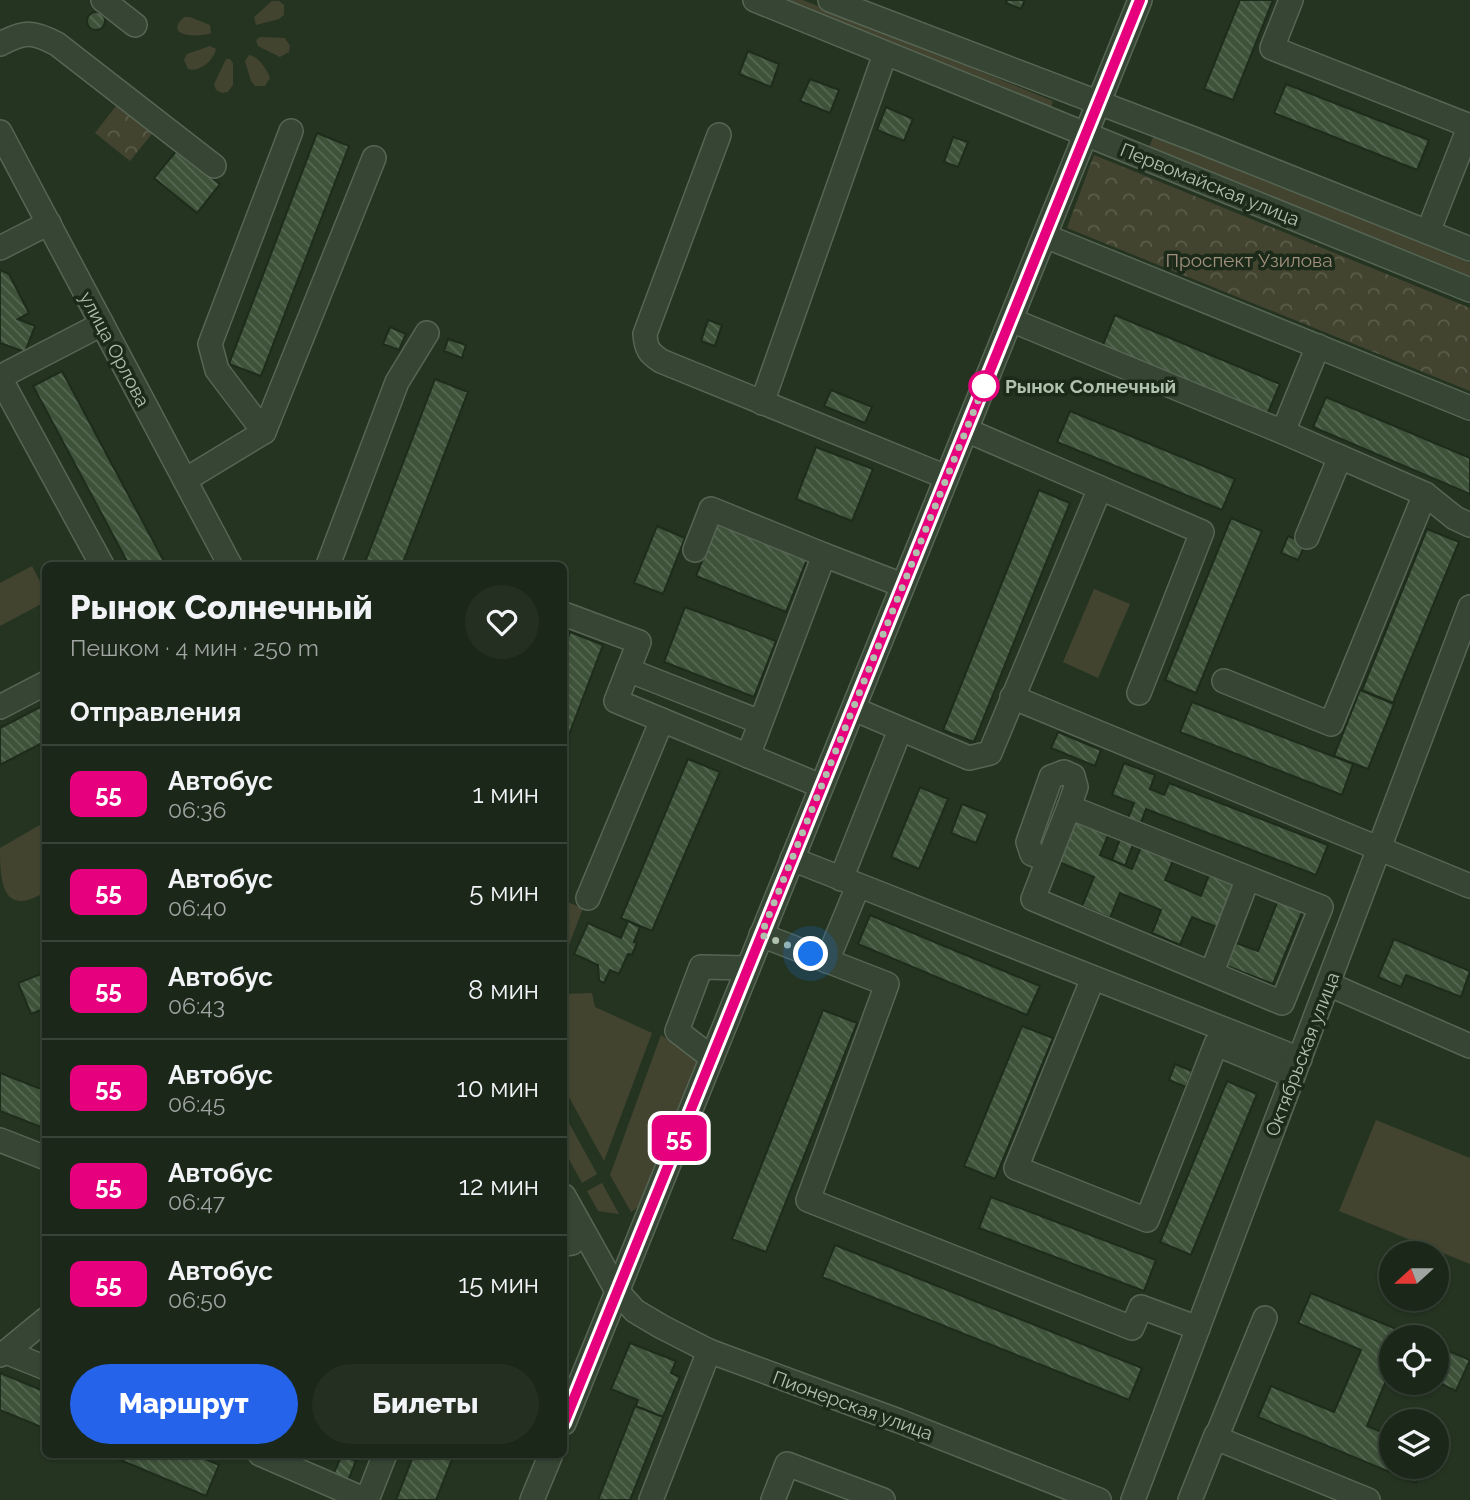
<!DOCTYPE html>
<html lang="ru">
<head>
<meta charset="utf-8">
<style>
	:root { --surface:#1b2719; --page:#242f22; --text:#f1f3f6; --muted:#a0a5a2; --line:#394438; --accent:#2563eb }
	body { margin:0; font-family:Raleway,sans-serif; background:var(--page); color:var(--text); height:100vh; display:flex; flex-direction:column; font-size:26px; white-space:nowrap }
	* { box-sizing:border-box; margin:0 }
	p { font-size:23px; color:var(--muted) }
	.icon { flex:none; width:38px; height:38px; fill:none; stroke:currentColor; stroke-width:2; stroke-linecap:round; stroke-linejoin:round }
	.map { position:relative; flex:1; overflow:hidden }
	.details { position:absolute; left:42px; top:562px; width:525px; height:896px; display:flex; flex-direction:column; background:var(--surface); border-radius:10px; box-shadow:0 2px 5px #0004,0 0 0 2px var(--line) }
	.details>* { flex:none }
	.badge { padding:0 14px; border-radius:10px; font-size:24px; line-height:46px }
	.needle { width:46px; rotate:249deg }
	.fabs { position:absolute; left:1379px; top:1241px; display:grid; gap:14px }
	.fabs a { display:grid; place-items:center; width:70px; height:70px; border-radius:50%; background:var(--surface); box-shadow:0 2px 5px #0004,0 0 0 2px var(--line); font-size:35px }
	.you { position:absolute; width:35px; height:35px; margin:-18px; border:5px solid #fff; border-radius:50%; background:#1a73e8; box-shadow:0 0 0 10px #1a73e833 }
	.map>.badge { position:absolute; translate:-50% -50%; box-shadow:0 0 0 4px #fff }
	h2 { padding:0 28px; font-size:26px; line-height:63px }
	.round { display:grid; place-items:center; flex:none; width:74px; height:74px; border-radius:37px; background:var(--page) }
	.headline { display:flex; align-items:center; justify-content:space-between; height:119px; padding:0 28px }
	h1 { font-size:33px; font-weight:800; line-height:52px }
	.button { display:flex; gap:14px; margin-top:auto; padding:14px 28px }
	.button a { flex:1; height:80px; border-radius:42px; background:var(--accent); color:#fff; font-size:28px; font-weight:800; line-height:80px; text-align:center }
	.button a+a { background:var(--page); color:var(--text) }
	ul { padding:0; list-style:none }
	li { display:flex; align-items:center; gap:21px; height:98px; padding:0 28px; border-top:2px solid var(--line) }
	li div { flex:1 }
	li b { display:block; font-size:26px }
	li em { font-style:normal }
	li .badge { min-width:77px; font-weight:700; text-align:center }
	.map>svg:first-child { display:block }
	.grass { fill:#424430 }
	.park { fill:url(#park-crowns) }
	.building { fill:url(#building-back-hatch); stroke:#1e2c1b; stroke-width:2 }
	.lines { fill:none; stroke-linecap:round; stroke-linejoin:round }
	.minor-casing { stroke:#576654; stroke-width:26 }
	.minor { stroke:#364534; stroke-width:23 }
	.line-casing { stroke:#fff; stroke-width:16 }
	.line { stroke:#e6007e; stroke-width:10 }
	.walk { stroke:#b0c2ae; stroke-width:7; stroke-dasharray:0 12.6 }
	.stop-dot { fill:#fff; stroke:#e6007e; stroke-width:3.5 }
	.labels { text-anchor:middle; dominant-baseline:central; stroke-width:7; stroke-linejoin:round; paint-order:stroke }
	.street-label { font-size:19px; fill:#b0c2ae; stroke:#1c2a19 }
	.park-label { font-size:19px; fill:#a2907e; stroke:#1c2a19 }
	.stop-label { font-size:19px; font-weight:bold; fill:#b0c2ae; stroke:#1c2a19; text-anchor:start }
</style>
</head>
<body>
<div class="map">
<svg width="1470" height="1500" viewBox="0 0 1470 1500">
	<defs>
		<pattern id="park-crowns" width="20" height="18" patternUnits="userSpaceOnUse" patternTransform="scale(1.75)"><rect width="20" height="18" fill="#424430"/><path d="M2 6a3 3 0 1 1 6 0M12 15a3 3 0 1 1 6 0" fill="none" stroke="#5b5d4b"/></pattern>
		<pattern id="building-back-hatch" width="6" height="6" patternUnits="userSpaceOnUse" patternTransform="scale(1.75)"><rect width="6" height="6" fill="#3e523a"/><path d="M-1 5l2 2M0 0l6 6M5-1l2 2" fill="none" stroke="#576954"/></pattern>
	</defs>
	<rect width="100%" height="100%" fill="#243421"/>
	<g class="grass">
		<path d="M785,0h18l250,101 -2,7z"/>
		<path d="M272,1h7l5,4v10l-5,4 -23,6 -2,-8z"/>
		<path d="M190,17l20,8 1,8c-11,5 -49,4 -27,-16z"/>
		<path d="M260,37l25,1 5,8 -1,6 -9,5 -22,-11 -2,-6z"/>
		<path d="M210,46l6,3c-2,11 -17,24 -28,20l-4,-9 3,-6z"/>
		<path d="M249,55c9,1 18,14 21,23l-5,8h-10l-4,-5 -6,-20z"/>
		<path d="M226,59h4l3,4v22l-5,7 -6,1 -6,-3 -2,-6z"/>
		<path d="M1154,135l316,128v13l-321,-129z"/>
		<path d="M32,566l13,25v11l-45,24v-43z"/>
		<path d="M1094,589l36,15 -32,74 -35,-16z"/>
		<path d="M45,822v70c-43,26 -45,-10 -45,-44z"/>
		<path d="M564,901l19,7 -19,50z"/>
		<path d="M592,993l3,14 57,26 -48,128 -40,-73v-94z"/>
		<path d="M661,1035l37,25 -58,146 -9,6 -21,-37z"/>
		<path d="M564,1114l33,60 -15,9 -18,-33z"/>
		<path d="M1376,1120l94,38v106l-131,-53z"/>
		<path d="M602,1183l17,31 -21,-3 -11,-20z"/>
	</g>
	<g class="park">
		<path d="M119,102l36,28 -25,31 -35,-28z"/>
		<path d="M1094,155l376,153v83l-403,-163z"/>
	</g>
	<g class="building">
		<path d="M1007,0h18l-4,9 -15,-6z"/>
		<path d="M1240,0h33l-40,100 -29,-11z"/>
		<circle cx="96" cy="21" r="9"/>
		<path d="M748,51l31,13 -8,23 -32,-13z"/>
		<path d="M810,79l29,11 -9,23 -30,-12z"/>
		<path d="M1286,84l143,56 -12,30 -143,-57z"/>
		<path d="M886,107l27,12 -9,22 -27,-11z"/>
		<path d="M317,133l32,13 -88,230 -32,-12z"/>
		<path d="M953,137l15,5 -10,25 -14,-5z"/>
		<path d="M177,150l43,34 -23,29 -43,-35z"/>
		<path d="M0,270l9,4 20,39 -11,6 17,7 -10,26 -25,-9z"/>
		<path d="M1115,315l165,69 -13,31 -165,-68z"/>
		<path d="M708,320l14,5 -7,21 -14,-5z"/>
		<path d="M390,327l16,7 -7,16 -16,-6z"/>
		<path d="M448,339l18,6 -4,13 -18,-7z"/>
		<path d="M62,371l104,194h-37l-96,-179z"/>
		<path d="M435,379l33,13 -66,173h-38z"/>
		<path d="M831,390l41,17 -7,16 -41,-17z"/>
		<path d="M1326,397l144,61v36l-157,-67z"/>
		<path d="M1070,411l165,68 -13,31 -165,-68z"/>
		<path d="M816,447l57,22 -21,52 -56,-22z"/>
		<path d="M1039,490l31,13 -96,239 -31,-12z"/>
		<path d="M1231,518l31,13 -66,162 -31,-13z"/>
		<path d="M718,521l90,36 -22,55 -90,-36z"/>
		<path d="M657,526l28,12 -22,56 -29,-11z"/>
		<path d="M1427,529l32,13 -66,161 -31,-13z"/>
		<path d="M1288,536l18,7 -8,17 -17,-7z"/>
		<path d="M685,607l91,34 -22,56 -90,-35z"/>
		<path d="M570,632l33,13 -39,103v-100z"/>
		<path d="M1360,690l34,14 -26,65 -34,-13z"/>
		<path d="M1192,702l161,62 -11,31 -162,-63z"/>
		<path d="M46,704v37l-46,24v-37z"/>
		<path d="M1058,732l43,18 -6,16 -44,-18z"/>
		<path d="M688,759l32,13 -68,159 -31,-13z"/>
		<path d="M1124,763l31,12 -5,14 14,6 5,-12 159,62 -12,30 -170,-66 -21,57 -13,-6 22,-57 -22,-8z"/>
		<path d="M920,787l28,12 -29,70 -28,-12z"/>
		<path d="M962,804l26,10 -12,29 -25,-10z"/>
		<path d="M1077,819l32,14 -9,22 32,14 11,-27 32,14 -10,24 36,16 11,-29 32,14 -20,49 -32,-13 -12,28 -28,-12 9,-23 -41,-17 -10,25 -28,-12 12,-29 -35,-15z"/>
		<path d="M1278,900l25,10 -30,74 -46,-18 9,-23 22,8z"/>
		<path d="M870,915l170,71 -13,29 -169,-71z"/>
		<path d="M628,921l12,6 -6,15 3,1 -5,12 -4,-1 -9,20 -9,-4 -6,13 -5,-3 -1,-15 -24,-11 14,-31 33,15z"/>
		<path d="M1394,939l76,32 -9,26 -55,-22 -5,12 -23,-10z"/>
		<path d="M46,972v36l-15,6 -13,-31z"/>
		<path d="M823,1010l34,13 -91,229 -34,-13z"/>
		<path d="M1022,1026l31,12 -58,141 -31,-13z"/>
		<path d="M1175,1064l17,7 -6,16 -17,-7z"/>
		<path d="M0,1073l46,18v38l-46,-18z"/>
		<path d="M1227,1081l30,13 -66,161 -31,-13z"/>
		<path d="M991,1197l165,63 -12,31 -165,-63z"/>
		<path d="M835,1245l307,123 -13,32 -307,-123z"/>
		<path d="M1311,1293l104,44h-24v32l-24,57 24,10v30h32l-7,17 -158,-66 13,-31 63,26 27,-62 -63,-27z"/>
		<path d="M630,1343l46,18 -5,12 9,4 -17,40 -27,-11 2,-6 -27,-11z"/>
		<path d="M1437,1346l33,14 -14,31 -19,-9z"/>
		<path d="M0,1373l46,19v37l-46,-19z"/>
		<path d="M635,1406l28,11 -33,83h-32z"/>
		<path d="M106,1454h88l25,11 -13,31z"/>
		<path d="M414,1454h40l-18,46h-40z"/>
		<path d="M342,1455l14,6 -9,22 -15,-6z"/>
	</g>
	<g class="lines">
		<g class="minor-casing">
			<g id="minor">
				<path d="M103,0l32,25"/>
				<path d="M755,0l715,290"/>
				<path d="M830,0l369,141 271,108"/>
				<path d="M1291,0l-19,48 198,78"/>
				<path d="M0,44c25,-13 32,-13 57,0l157,122"/>
				<path d="M0,132l230,433"/>
				<path d="M719,135l-74,199c1,15 4,19 16,27l285,116"/>
				<path d="M1428,232l42,-107"/>
				<path d="M1045,236l425,172"/>
				<path d="M0,248l49,-25"/>
				<path d="M1011,320l272,112 142,62 30,24 15,7"/>
				<path d="M0,377l102,-53"/>
				<path d="M0,378l102,187"/>
				<path d="M762,403l123,-349"/>
				<path d="M966,430l236,102 -63,161"/>
				<path d="M264,432l110,-274"/>
				<path d="M1283,432l35,-86"/>
				<path d="M185,480l79,-48 -47,-62 -7,-26 81,-213"/>
				<path d="M1307,537l33,-80"/>
				<path d="M695,550l16,-41 113,46"/>
				<path d="M328,565l69,-183 30,-49"/>
				<path d="M564,614l75,28 -23,59 205,85"/>
				<path d="M628,670l132,52"/>
				<path d="M1224,681l107,43 94,-230"/>
				<path d="M1012,697l458,189"/>
				<path d="M0,707l46,-24"/>
				<path d="M854,709l115,49 21,-5 110,-265"/>
				<path d="M748,756l76,-201 78,30"/>
				<path d="M792,859l508,200"/>
				<path d="M1048,860l-16,-6 -4,-12 23,-65 13,-5 9,4 3,11 -7,20"/>
				<path d="M841,879l59,-149"/>
				<path d="M588,898l74,-178"/>
				<path d="M761,935l126,49 -79,216 324,128 9,-21 57,21"/>
				<path d="M827,961l31,-75"/>
				<path d="M1212,972l36,-94 -179,-71 -36,92 249,104 39,-96 -73,-29"/>
				<path d="M1093,978l-77,190 131,52 69,-176 77,32"/>
				<path d="M1328,984l142,62"/>
				<path d="M712,1058l-35,-27 24,-64 47,1"/>
				<path d="M0,1140l46,18"/>
				<path d="M564,1196l53,95 18,20 27,16 47,24 190,70 200,79"/>
				<path d="M564,1244l8,-1 9,-12"/>
				<path d="M1265,1318l-49,120 152,62"/>
				<path d="M6,1352l40,-33"/>
				<path d="M0,1355l6,-3 40,16"/>
				<path d="M564,1423l576,-1423"/>
				<path d="M260,1454l106,46"/>
				<path d="M367,1500l18,-46"/>
				<path d="M532,1500l19,-46"/>
				<path d="M651,1500l58,-149"/>
				<path d="M773,1500l14,-36 96,36"/>
				<path d="M1133,1500l337,-893"/>
				<path d="M1190,1500l26,-65"/>
			</g>
		</g>
		<use href="#minor" class="minor"/>
	</g>
	<g class="lines">
		<g class="line-casing">
			<path id="line" d="M564,1423l576,-1423"/>
		</g>
		<use href="#line" class="line"/>
		<path class="walk" d="M811,954l-50,-19 223,-549"/>
	</g>
	<circle class="stop-dot" cx="984" cy="386" r="14"/>
	<g class="labels">
		<g class="street-label">
			<text transform="translate(1210 184) rotate(22)">Первомайская улица</text>
			<text transform="translate(115 349) rotate(62)">улица Орлова</text>
			<text transform="translate(1302 1054) rotate(-69)">Октябрьская улица</text>
			<text transform="translate(853 1405) rotate(20)">Пионерская улица</text>
		</g>
		<g class="park-label">
			<text x="1249" y="260">Проспект Узилова</text>
		</g>
		<g class="stop-label">
			<text x="1005" y="386">Рынок Солнечный</text>
		</g>
	</g>
</svg>
<div class="fabs">
<a><svg class="needle" viewBox="-14 -14 28 28"><path d="M0-13l5 13h-10z" fill="#e53935"/><path d="M0 13l5-13h-10z" fill="#a0a5a2"/></svg></a>
<a><svg class="icon" aria-label="locate" viewBox="0 0 24 24"><circle cx="12" cy="12" r="6"/><path d="M12 2v4M12 18v4M2 12h4M18 12h4"/></svg></a>
<a><svg class="icon" aria-label="layers" viewBox="0 0 24 24"><path d="M12 4l9 5-9 5-9-5zM3 14l9 5 9-5"/></svg></a>
</div>
<div class="you" style="left:811px;top:954px"></div>
<b class="badge" style="left:679px;top:1138px;background:#e6007e;color:#fff">55</b>
<section class="details">
<div class="headline"><div><h1>Рынок Солнечный</h1><p>Пешком · 4 мин · 250 m</p></div><a class="round"><svg class="icon" aria-label="heart" viewBox="0 0 24 24"><path d="M12 20l-8-8c-3-5 5-10 8-4 3-6 11-1 8 4z"/></svg></a></div>
<h2>Отправления</h2>
<ul>
<li><span class="badge" style="background:#e6007e;color:#fff">55</span><div><b>Автобус</b><p>06:36</p></div><em>1 мин</em></li>
<li><span class="badge" style="background:#e6007e;color:#fff">55</span><div><b>Автобус</b><p>06:40</p></div><em>5 мин</em></li>
<li><span class="badge" style="background:#e6007e;color:#fff">55</span><div><b>Автобус</b><p>06:43</p></div><em>8 мин</em></li>
<li><span class="badge" style="background:#e6007e;color:#fff">55</span><div><b>Автобус</b><p>06:45</p></div><em>10 мин</em></li>
<li><span class="badge" style="background:#e6007e;color:#fff">55</span><div><b>Автобус</b><p>06:47</p></div><em>12 мин</em></li>
<li><span class="badge" style="background:#e6007e;color:#fff">55</span><div><b>Автобус</b><p>06:50</p></div><em>15 мин</em></li>
</ul>
<div class="button"><a>Маршрут</a><a>Билеты</a></div>
</section>
</div>
</body>
</html>
